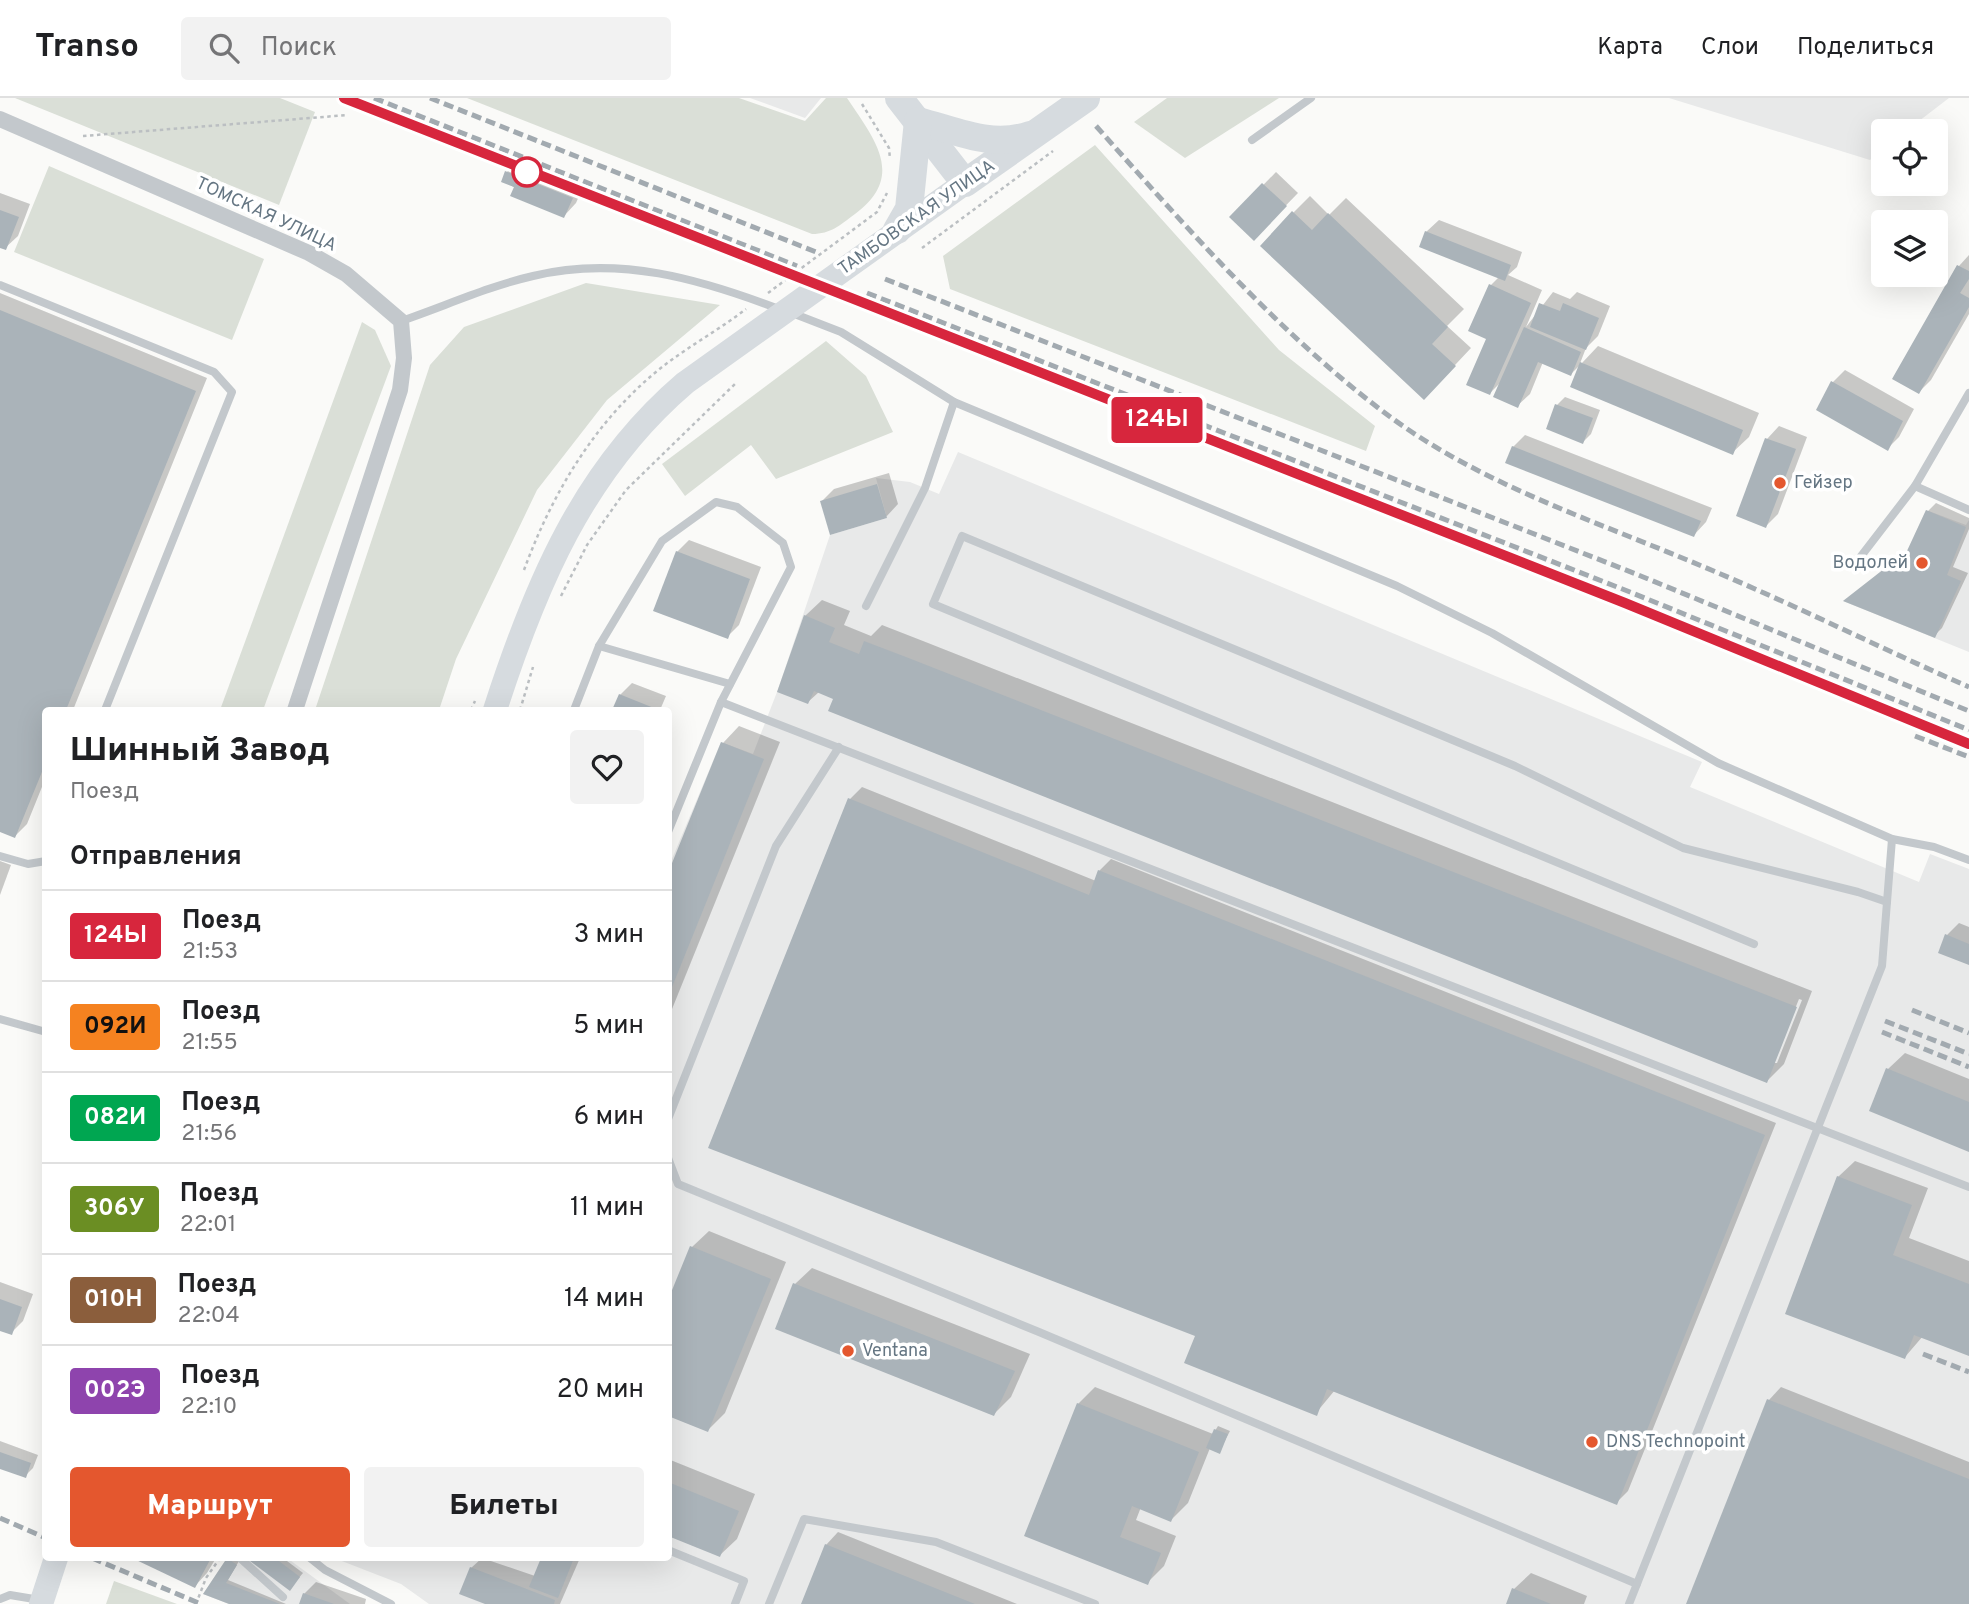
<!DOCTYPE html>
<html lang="ru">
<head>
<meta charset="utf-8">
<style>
	:root { --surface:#fff; --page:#f2f2f2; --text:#202124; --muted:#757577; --line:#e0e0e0; --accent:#e4572e }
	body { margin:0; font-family:Overpass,sans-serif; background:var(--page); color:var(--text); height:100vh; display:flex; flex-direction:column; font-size:26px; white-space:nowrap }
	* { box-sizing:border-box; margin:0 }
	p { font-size:23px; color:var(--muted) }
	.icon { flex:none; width:38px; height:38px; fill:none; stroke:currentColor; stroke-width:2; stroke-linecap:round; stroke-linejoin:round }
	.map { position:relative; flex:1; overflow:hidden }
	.sheet { position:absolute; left:42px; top:609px; width:630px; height:854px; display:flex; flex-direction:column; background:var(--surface); border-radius:7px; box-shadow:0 7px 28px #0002 }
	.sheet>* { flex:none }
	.badge { padding:0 14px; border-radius:5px; font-size:24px; line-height:46px }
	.buttons { position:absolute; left:1871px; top:21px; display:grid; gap:14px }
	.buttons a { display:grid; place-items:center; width:77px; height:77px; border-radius:7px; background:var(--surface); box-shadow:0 7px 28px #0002; font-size:35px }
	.map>.badge { position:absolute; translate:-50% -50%; box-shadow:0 0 0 4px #fff }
	h2 { padding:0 28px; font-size:26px; line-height:63px }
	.round { display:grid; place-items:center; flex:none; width:74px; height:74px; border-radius:7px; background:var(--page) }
	.summary { display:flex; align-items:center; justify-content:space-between; height:119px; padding:0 28px }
	h1 { font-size:33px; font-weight:800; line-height:52px }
	.action { display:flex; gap:14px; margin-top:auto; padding:14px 28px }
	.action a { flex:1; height:80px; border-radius:7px; background:var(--accent); color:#fff; font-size:28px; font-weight:800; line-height:80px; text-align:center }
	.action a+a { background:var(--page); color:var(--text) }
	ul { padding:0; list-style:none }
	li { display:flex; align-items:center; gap:21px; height:91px; padding:0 28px; border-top:2px solid var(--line) }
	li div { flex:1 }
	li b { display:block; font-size:26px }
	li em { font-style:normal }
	li .badge { min-width:77px; font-weight:700; text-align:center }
	header { display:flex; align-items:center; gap:42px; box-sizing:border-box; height:98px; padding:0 35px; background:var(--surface); border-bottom:2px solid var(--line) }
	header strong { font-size:33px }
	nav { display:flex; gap:38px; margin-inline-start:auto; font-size:24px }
	.search { width:490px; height:63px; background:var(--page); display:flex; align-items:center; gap:18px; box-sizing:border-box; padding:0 24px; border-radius:7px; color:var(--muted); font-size:26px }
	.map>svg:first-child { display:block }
	.built { fill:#e8e9e9 }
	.green { fill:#dadfd7 }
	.shadow { fill:#0003; fill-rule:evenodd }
	.building { fill:#aab3b9 }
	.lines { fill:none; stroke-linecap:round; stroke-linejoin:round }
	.path { stroke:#bbbfc2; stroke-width:2.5; stroke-dasharray:3.5 3.5; stroke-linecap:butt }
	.lane { stroke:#c3c8cc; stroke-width:8 }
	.street { stroke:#c3c8cc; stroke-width:16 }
	.primary { stroke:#d6dbdf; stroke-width:24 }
	.highway { stroke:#d6dbdf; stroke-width:28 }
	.rail { stroke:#a2aab0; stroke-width:5; stroke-dasharray:10 5; stroke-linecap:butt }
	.line-casing { stroke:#fff; stroke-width:16 }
	.line { stroke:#d7263d; stroke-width:10 }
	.stop-dot { fill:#fff; stroke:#d7263d; stroke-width:3.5 }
	.poi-dot { fill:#e4572e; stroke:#fff; stroke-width:2.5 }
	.labels { text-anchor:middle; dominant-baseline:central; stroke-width:7; stroke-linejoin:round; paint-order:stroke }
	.street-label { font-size:18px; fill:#657683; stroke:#fff }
	.poi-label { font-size:18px; fill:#657683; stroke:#fff; text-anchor:start }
</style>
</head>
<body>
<header>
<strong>Transo</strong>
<div class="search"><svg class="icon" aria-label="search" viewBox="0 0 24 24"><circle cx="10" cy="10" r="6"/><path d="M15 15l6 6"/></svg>Поиск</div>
<nav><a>Карта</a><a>Слои</a><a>Поделиться</a></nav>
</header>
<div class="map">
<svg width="1969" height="1506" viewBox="0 0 1969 1506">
	<rect width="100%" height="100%" fill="#fafaf8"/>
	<g class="built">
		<path d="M750,0h71l-16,20z"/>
		<path d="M1669,0h280l-43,33h-23v18l-13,11z"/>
		<path d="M958,354l744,310 -12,25 229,95 11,-28 39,15v735h-1540l-28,-20 -67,-26h334l1,-692 52,-124 32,12 24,-62 53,-157 57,-17 -11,-40 34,4 29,12z"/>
		<path d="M1926,412l40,15 3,-5v132l-126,-51 64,-50z"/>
		<path d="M227,1460h60l63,46h-121l-26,-10z"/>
	</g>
	<g class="green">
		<path d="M15,0h265l35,14 -36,93z"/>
		<path d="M467,0h272l66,23 21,-23h21c28,42 59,78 8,116 -15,11 -24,20 -43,20z"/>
		<path d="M1167,0h112l-94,60 -51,-36z"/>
		<path d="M1095,47l184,205 96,76 -9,25 -416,-162 -7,-33z"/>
		<path d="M49,68l215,93 -32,81 -218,-88z"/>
		<path d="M586,185l134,22 -113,95 -70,90 -81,169 -17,51h-124l115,-345 34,-38z"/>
		<path d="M362,224l13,8 16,36 -128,344h-43z"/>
		<path d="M826,243l40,35 27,56 -117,47 -25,-34 -66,51 -23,-32z"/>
		<path d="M114,1483l63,23h-71z"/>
	</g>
	<g class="shadow">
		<path d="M519,61l65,26 -8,18 -12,13 -61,-35 4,-9z"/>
		<path d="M1276,74l22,21 -44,45 -22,-21z"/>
		<path d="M0,95l30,11 -12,32 -13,12 -5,-2z"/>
		<path d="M1310,98l19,19 17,-17 118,111 -17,17 24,22 -31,33 -147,-168z"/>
		<path d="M1439,122l83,32 -5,15 -9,8 34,15 -16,37 27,-35 17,7 7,-7 33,14 -12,30 -12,12 -7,18 -8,8 -28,-12 -13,32 -13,12 -15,-25 -12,12 1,-108 8,-8 -73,-45z"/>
		<path d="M1969,157v59l-38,66 -12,12 -25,-14 65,-112z"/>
		<path d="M0,195l207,85 -134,332h-27v67l-19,47 -12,12 -15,-6z"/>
		<path d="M1598,248l161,67 -10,24 -17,16 -150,-90z"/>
		<path d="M1845,272l69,39 -15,28 -12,12 -69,-39 15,-28z"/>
		<path d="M1565,299l35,13 -9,24 -8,8 -26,-37z"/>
		<path d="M1779,328l28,11 -29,77 -12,12 1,-87z"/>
		<path d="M1525,337l187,73 -6,14 -12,13 -181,-88z"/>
		<path d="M889,375l9,31 -12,13 -64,-16 12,-12z"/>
		<path d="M1936,405l33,15v11l-16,38 15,6 -26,55 -8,8 -24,-87 18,-38z"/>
		<path d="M689,442l72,27 -22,58 -12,12 -50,-85z"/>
		<path d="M822,502l28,11 -6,14 27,11 11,-11 41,16 889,350 -28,73 -17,17 -948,-389 -11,10 -3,-86zM1799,901l3,1 -25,63h-4z"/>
		<path d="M632,585l34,13 -6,14h-46l6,-15z"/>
		<path d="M739,628l41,16 -112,277v-141l55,-135z"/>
		<path d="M862,689l234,94 3,-10 12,-12 665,264 -148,368 -12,12 -281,-113 -19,23 -119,-77 -347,-537z"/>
		<path d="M0,763l11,4 -11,30z"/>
		<path d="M1959,825l10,4v37l-22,-29z"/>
		<path d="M1905,955l64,26v71l-81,-81z"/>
		<path d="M1855,1063l73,27 -19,50 60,23v93l-46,-18 -18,21 -67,-180z"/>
		<path d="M709,1133l77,31 -61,151 -17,17 -16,-183z"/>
		<path d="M812,1170l218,86 -19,43 -17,17 -199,-130z"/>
		<path d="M0,1184l33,12 -10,27 -12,12 -11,-4z"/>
		<path d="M1095,1289l118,47 5,-8 12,5 -11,21 -9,-4 -22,55 -17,17 -30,-13 -5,13 40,16 -12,30 -17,17 -121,-48 52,-131z"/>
		<path d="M1781,1289l188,75v142h-281l81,-204z"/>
		<path d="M0,1343l38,14 -5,13 -8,8 -25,-9z"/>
		<path d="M668,1361l87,35 -18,45 -17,16 -52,-21z"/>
		<path d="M838,1434l179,72h-214l23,-59z"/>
		<path d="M136,1460h80l-9,15 -12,13z"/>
		<path d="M229,1460l10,3 -11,19 58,24h-52l-28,-11z"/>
		<path d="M250,1460h33l20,15 -10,12z"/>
		<path d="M482,1460l53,18 8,-18h37l-20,46h-70l-19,-36z"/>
		<path d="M1531,1475l56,23 -3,8h-76l6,-15z"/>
		<path d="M316,1484l50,17 -1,5h-64l3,-10z"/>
	</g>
	<g class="building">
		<path d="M505,73l68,27 -9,20 -54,-22 4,-9 -13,-5z"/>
		<path d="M1262,85l25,23 -33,35 -25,-24z"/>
		<path d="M0,112l19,7 -13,33 -6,-2z"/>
		<path d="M1292,113l20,19 16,-17 120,114 -16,17 24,22 -32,34 -164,-154z"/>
		<path d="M1425,133l86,34 -6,16 -86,-34z"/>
		<path d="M1957,167l12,6v8l-9,14 9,5v9l-50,87 -27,-15z"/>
		<path d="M1489,186l42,19 -41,92 -24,-10 20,-46 -18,-8z"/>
		<path d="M1539,205l21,8 3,-8 36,15 -13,32 -56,-23z"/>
		<path d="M0,212l196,81 -130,319h-20v52l-31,76 -15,-6z"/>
		<path d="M1524,229l57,25 -10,24 -33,-14 -20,46 -25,-11z"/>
		<path d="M1580,264l163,68 -10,25 -163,-68z"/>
		<path d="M1831,283l72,40 -15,30 -72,-41z"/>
		<path d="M1555,306l38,14 -10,26 -37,-15z"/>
		<path d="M1765,340l31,11 -30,79 -30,-12z"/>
		<path d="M1512,348l189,75 -7,16 -189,-74z"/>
		<path d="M877,386l10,34 -57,17 -10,-34z"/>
		<path d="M1926,412l40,17 -19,48 14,6 -26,57 -92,-37 64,-50z"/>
		<path d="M676,453l74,28 -22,60 -75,-28z"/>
		<path d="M804,517l31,13 -6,14 30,12 5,-13 42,16 891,350 -30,76 -939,-372 5,-12 -19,-8 -6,13 -31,-12z"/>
		<path d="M619,596l40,16h-47z"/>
		<path d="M721,644l43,17 -96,238v-124z"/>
		<path d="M848,700l241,97 9,-25 667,265 -148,370 -290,-116 -10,27 -133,-53 11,-27 -487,-188z"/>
		<path d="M1945,836l24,10v21l-31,-12z"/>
		<path d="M1886,970l83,34v50l-100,-41z"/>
		<path d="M1837,1078l75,29 -19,50 76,29v72l-55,-21 -9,24 -120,-45z"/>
		<path d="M690,1148l81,33 -63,153 -40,-16v-116z"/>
		<path d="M793,1185l222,88 -21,45 -219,-87z"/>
		<path d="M0,1201l22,8 -10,28 -12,-4z"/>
		<path d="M1767,1301l202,80v125h-283z"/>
		<path d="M1077,1305l122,49 -28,70 -39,-16 -12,31 41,16 -13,32 -124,-49z"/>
		<path d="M1214,1331l14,5 -8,20 -14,-6z"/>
		<path d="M0,1354l31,11 -5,15 -26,-9z"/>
		<path d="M668,1384l71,29 -19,46 -52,-21z"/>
		<path d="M825,1446l150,60h-174z"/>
		<path d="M132,1460h79l-16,30z"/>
		<path d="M227,1460l10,7 -11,18 54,21h-51l-26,-10z"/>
		<path d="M246,1460h29l25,19 -10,14z"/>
		<path d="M541,1460h33l-16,40 -29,-11z"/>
		<path d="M470,1469l85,33 -1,4h-69l-26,-10z"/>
		<path d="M1512,1490l39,16h-45z"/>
		<path d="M303,1495l31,11h-35z"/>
	</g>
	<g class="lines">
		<g class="path">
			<path d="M862,6l27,44 1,11"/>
			<path d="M83,38l265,-21"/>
			<path d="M922,150l131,-97"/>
			<path d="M768,195l109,-81 10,-19"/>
			<path d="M524,472c29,-79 74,-154 142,-206 25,-19 54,-35 80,-55"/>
			<path d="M561,498l26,-51 39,-55 110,-107"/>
			<path d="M471,612l4,-9"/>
			<path d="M520,612l13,-43"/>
			<path d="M196,1506l10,-26 14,-20"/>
		</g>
		<g class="lane">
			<path d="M1252,42l59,-42"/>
			<path d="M0,187l214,87 18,20 -127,318"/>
			<path d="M792,215l49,19 113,70 443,184 95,47 226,130 174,76 42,8 35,13"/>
			<path d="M401,223c44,-15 88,-35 132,-45 86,-21 167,3 246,33"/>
			<path d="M1915,388l54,24"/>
			<path d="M1855,466l60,-78 54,-93"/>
			<path d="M866,508l59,-118 29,-86"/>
			<path d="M599,548l131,38"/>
			<path d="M721,604l1248,485"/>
			<path d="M574,612l25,-64 63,-105 54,-39 21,5 46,36 8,24 -70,135 -53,130"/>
			<path d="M0,758l28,8 18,-3"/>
			<path d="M1887,804l5,-63"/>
			<path d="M0,921l46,13"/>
			<path d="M668,1021l108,-273 63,-99"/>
			<path d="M668,1060l10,26 361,148 598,252"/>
			<path d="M668,1452l76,31 -9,23"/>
			<path d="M240,1460l43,39"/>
			<path d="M310,1460l15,12 66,34"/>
			<path d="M0,1501l10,-4 30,5"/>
			<path d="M769,1506l35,-85 132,23 159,62"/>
			<path d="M1629,1506l253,-638 5,-64 -29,-10 -175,-44 -168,-82 -553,-230 -29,68 821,340"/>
		</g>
		<path class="street" d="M0,21l309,134 37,21 55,47 3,37 -4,32 -105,320"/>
		<g class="primary">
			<path d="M495,612c40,-124 88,-240 190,-327l280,-200"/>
			<path d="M41,1506l15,-46"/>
		</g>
		<g class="highway">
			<path d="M899,0l66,85 121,-85"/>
			<path d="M918,23c39,10 73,27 112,14"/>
			<path d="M897,132l12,-21 9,-88"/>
		</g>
		<g class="rail">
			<path d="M344,0l442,176"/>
			<path d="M374,0l423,168"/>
			<path d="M430,0l386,154"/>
			<path d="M1096,28c91,102 183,208 293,290 93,69 209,106 315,151 89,37 176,81 265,120"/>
			<path d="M885,181l751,295 333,137"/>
			<path d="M867,195l763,299 339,138"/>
			<path d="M855,203l770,302 344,141"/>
			<path d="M1915,638l54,21"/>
			<path d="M1912,912l57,23"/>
			<path d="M1885,923l84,33"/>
			<path d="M1882,934l87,35"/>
			<path d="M1923,1256l46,18"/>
			<path d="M0,1420l46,20"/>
			<path d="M92,1460l109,46"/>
		</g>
	</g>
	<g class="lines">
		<g class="line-casing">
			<path id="line" d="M344,0l1281,505 344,141"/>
		</g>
		<use href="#line" class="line"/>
	</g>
	<circle class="stop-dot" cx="527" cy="74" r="14"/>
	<g class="poi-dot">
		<circle cx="1780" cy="385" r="7"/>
		<circle cx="1922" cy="465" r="7"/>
		<circle cx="848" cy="1253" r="7"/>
		<circle cx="1592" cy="1344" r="7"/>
	</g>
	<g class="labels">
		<g class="street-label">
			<text transform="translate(266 117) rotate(25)">ТОМСКАЯ УЛИЦА</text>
			<text transform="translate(917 120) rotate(-35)">ТАМБОВСКАЯ УЛИЦА</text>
		</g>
		<g class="poi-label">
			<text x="1794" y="385">Гейзер</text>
			<text x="1908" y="465" text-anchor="end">Водолей</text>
			<text x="862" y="1253">Ventana</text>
			<text x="1606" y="1344">DNS Technopoint</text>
		</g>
	</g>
</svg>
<div class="buttons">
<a><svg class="icon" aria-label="locate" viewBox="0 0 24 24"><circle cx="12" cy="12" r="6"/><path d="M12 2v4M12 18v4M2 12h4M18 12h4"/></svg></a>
<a><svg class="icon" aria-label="layers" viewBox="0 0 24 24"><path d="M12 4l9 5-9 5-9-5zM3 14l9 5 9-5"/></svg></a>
</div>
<b class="badge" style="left:1157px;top:322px;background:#d7263d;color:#fff">124Ы</b>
<section class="sheet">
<div class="summary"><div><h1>Шинный Завод</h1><p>Поезд</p></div><a class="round"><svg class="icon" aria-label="heart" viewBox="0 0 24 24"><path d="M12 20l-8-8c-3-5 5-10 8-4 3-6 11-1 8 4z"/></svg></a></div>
<h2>Отправления</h2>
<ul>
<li><span class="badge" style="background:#d7263d;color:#fff">124Ы</span><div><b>Поезд</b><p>21:53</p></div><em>3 мин</em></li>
<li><span class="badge" style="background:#f58220;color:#111">092И</span><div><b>Поезд</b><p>21:55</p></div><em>5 мин</em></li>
<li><span class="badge" style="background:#00a651;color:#fff">082И</span><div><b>Поезд</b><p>21:56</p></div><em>6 мин</em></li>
<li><span class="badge" style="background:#6b8e23;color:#fff">306У</span><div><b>Поезд</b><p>22:01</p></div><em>11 мин</em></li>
<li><span class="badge" style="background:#8b5e3c;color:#fff">010Н</span><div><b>Поезд</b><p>22:04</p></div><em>14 мин</em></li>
<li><span class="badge" style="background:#8e44ad;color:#fff">002Э</span><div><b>Поезд</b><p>22:10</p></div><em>20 мин</em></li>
</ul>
<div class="action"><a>Маршрут</a><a>Билеты</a></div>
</section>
</div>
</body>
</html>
